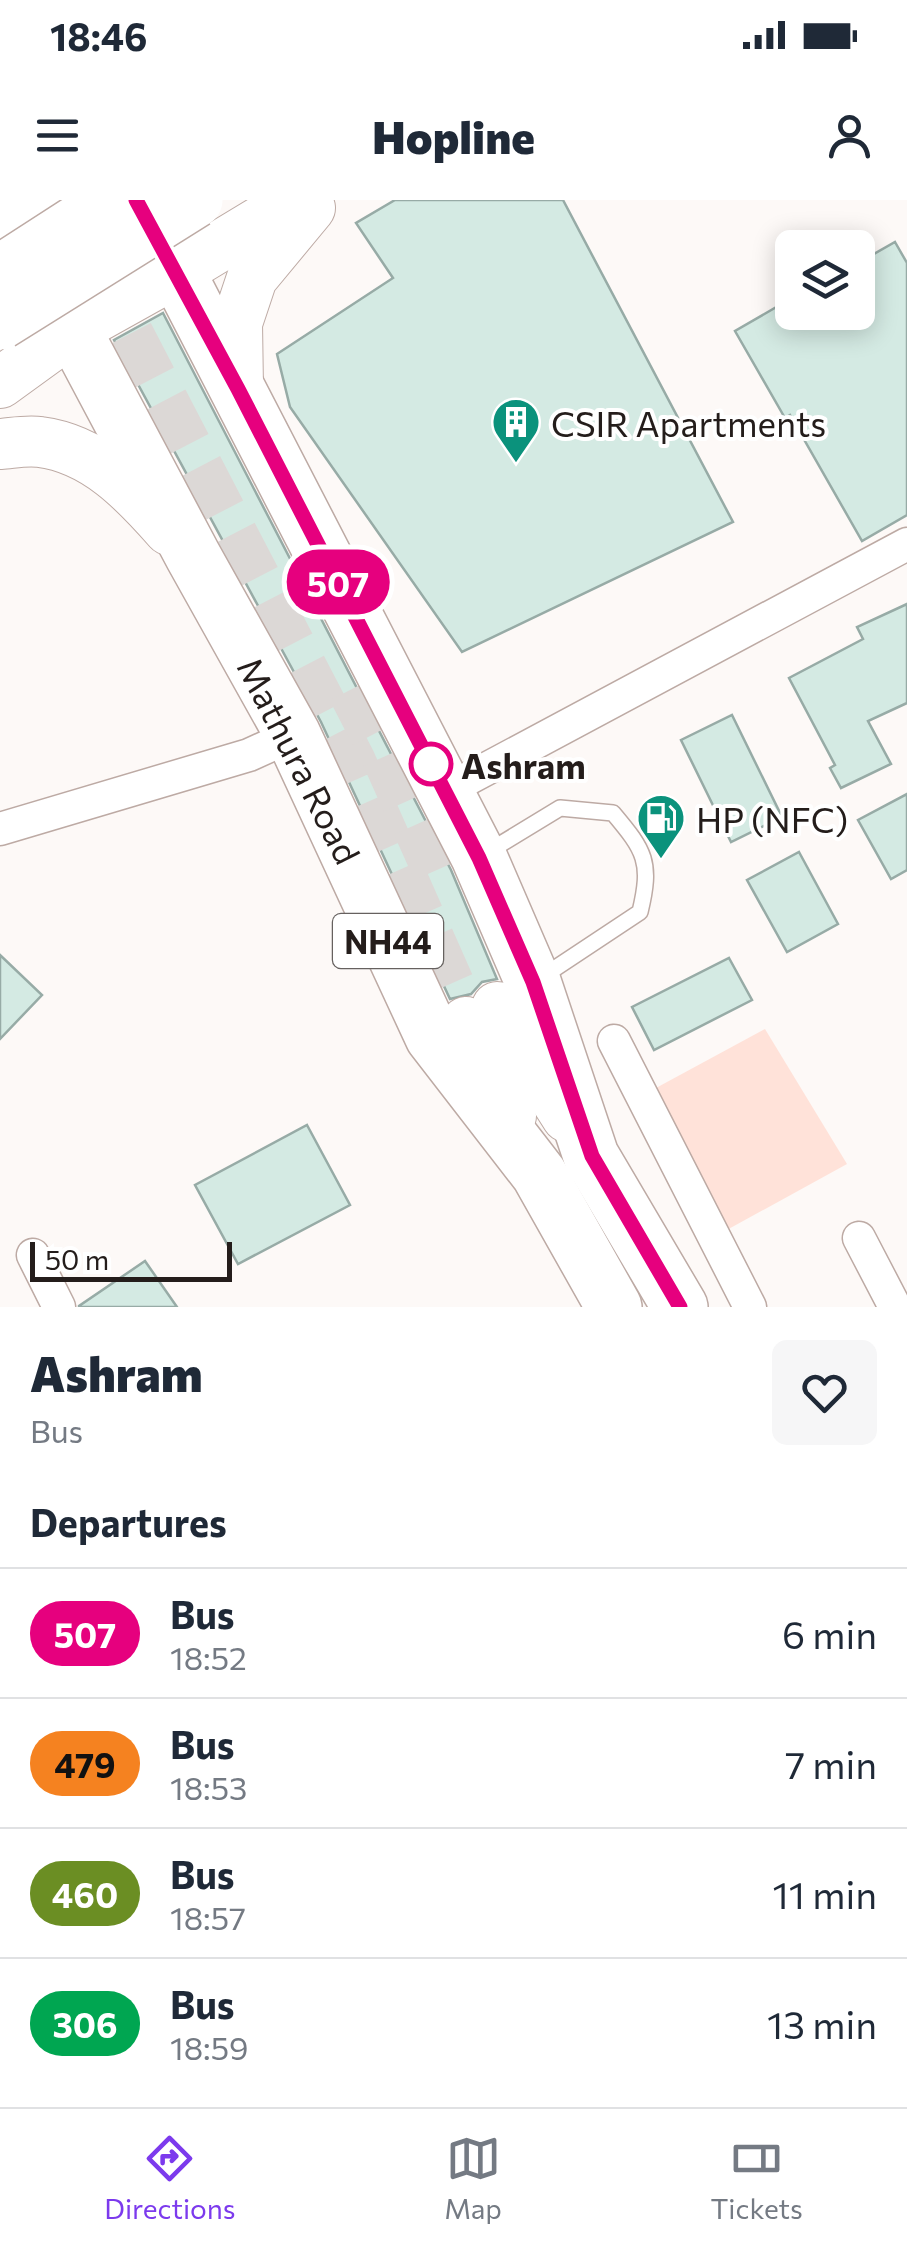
<!DOCTYPE html>
<html lang="en">
<head>
<meta charset="utf-8">
<style>
	:root { --surface:#fff; --page:#f6f6f7; --text:#1f2937; --muted:#747a83; --line:#e0e1e3; --accent:#7c3aed }
	body { margin:0; font-family:Commissioner,sans-serif; background:var(--page); color:var(--text); height:100vh; display:flex; flex-direction:column; font-size:38px; white-space:nowrap }
	* { box-sizing:border-box; margin:0 }
	p { font-size:32px; color:var(--muted) }
	.icon { flex:none; width:55px; height:55px; fill:none; stroke:currentColor; stroke-width:2; stroke-linecap:round; stroke-linejoin:round }
	.map { position:relative; height:1107px; overflow:hidden }
	.side { display:flex; flex-direction:column; background:var(--surface); flex:1 }
	.side>* { flex:none }
	.badge { padding:0 20px; border-radius:32px; font-size:35px; line-height:65px }
	.buttons { position:absolute; left:775px; top:30px; display:grid; gap:20px }
	.buttons a { display:grid; place-items:center; width:100px; height:100px; border-radius:15px; background:var(--surface); box-shadow:0 5px 25px #0003; font-size:50px }
	.scale { position:absolute; left:30px; bottom:25px; width:202px; box-sizing:border-box; padding-left:10px; border:5px solid #241d1b; border-top:0; font-size:28px; line-height:35px; white-space:nowrap; color:#241d1b; -webkit-text-stroke:8px #fff; paint-order:stroke }
	.map>.badge { position:absolute; translate:-50% -50%; box-shadow:0 0 0 5px #fff }
	h2 { padding:0 30px; font-size:38px; line-height:90px }
	.round { display:grid; place-items:center; flex:none; width:105px; height:105px; border-radius:15px; background:var(--page) }
	.headline { display:flex; align-items:center; justify-content:space-between; height:170px; padding:0 30px }
	h1 { font-size:48px; font-weight:800; line-height:75px }
	ul { padding:0; list-style:none }
	li { display:flex; align-items:center; gap:30px; height:130px; padding:0 30px; border-top:2px solid var(--line) }
	li div { flex:1 }
	li b { display:block; font-size:38px }
	li em { font-style:normal }
	li .badge { min-width:110px; font-weight:700; text-align:center }
	.status { display:flex; justify-content:space-between; align-items:center; height:70px; padding:0 50px; background:var(--surface); direction:ltr }
	.status svg { height:28px; fill:currentColor }
	header { display:flex; justify-content:space-between; align-items:center; height:130px; padding:0 30px; background:var(--surface); font-size:45px; font-weight:800 }
	.menu { display:flex; justify-content:space-around; align-items:center; height:140px; border-top:2px solid var(--line); background:var(--surface); font-size:28px; color:var(--muted) }
	.menu a { display:grid; justify-items:center; gap:5px }
	.menu .active { color:var(--accent) }
	.map>svg:first-child { display:block }
	.green { fill:#ffe2d9 }
	.building { fill:#d4eae3; stroke:#97aba6; stroke-width:2.5 }
	.lines { fill:none; stroke-linecap:round; stroke-linejoin:round }
	.primary-tunnel { stroke:#dcd8d6; stroke-width:50; stroke-dasharray:50 25; stroke-linecap:butt }
	.lane-casing { stroke:#bdaaa4; stroke-width:18 }
	.street-casing { stroke:#bdaaa4; stroke-width:35 }
	.primary-casing { stroke:#bdaaa4; stroke-width:52 }
	.highway-casing { stroke:#bdaaa4; stroke-width:58 }
	.lane { stroke:#fff; stroke-width:15 }
	.street { stroke:#fff; stroke-width:32 }
	.primary { stroke:#fff; stroke-width:50 }
	.highway { stroke:#fff; stroke-width:55 }
	.highway-bridge-casing { stroke:#bdaaa4; stroke-width:58; stroke-linecap:butt }
	.highway-bridge { stroke:#fff; stroke-width:55 }
	.line-casing { stroke:#fff; stroke-width:22 }
	.line { stroke:#e6007e; stroke-width:15 }
	.stop-dot { fill:#fff; stroke:#e6007e; stroke-width:5 }
	.labels { text-anchor:middle; dominant-baseline:central; stroke-width:8; stroke-linejoin:round; paint-order:stroke }
	.shield { fill:#fff; stroke:#66615f; stroke-width:2.5 }
	.shield-label { font-size:32px; font-weight:bold; fill:#241d1b }
	.poi-label { font-size:35px; fill:#241d1b; stroke:#fff; text-anchor:start }
	.street-label { font-size:35px; fill:#241d1b; stroke:#fff }
	.stop-label { font-size:35px; font-weight:bold; fill:#241d1b; stroke:#fff; text-anchor:start }
</style>
</head>
<body>
<div class="status"><b>18:46</b><svg viewBox="0 0 49 12"><path d="M0 12V9h3v3zM5 12V6h3v6zM10 12V3h3v9zM15 12V0h3v12zM26 1h20v11H26zM47 4h2v5h-2z"/></svg></div>
<header><svg class="icon" aria-label="menu" viewBox="0 0 24 24"><path d="M4 6h16M4 12h16M4 18h16"/></svg>Hopline<svg class="icon" aria-label="person" viewBox="0 0 24 24"><circle cx="12" cy="8" r="4"/><path d="M4 21q1-7 8-7t8 7"/></svg></header>
<div class="map">
<svg width="907" height="1107" viewBox="0 0 907 1107">
	<rect width="100%" height="100%" fill="#fdf9f7"/>
	<path class="green" d="M765,829l82,135 -133,73 -71,-142z"/>
	<g class="building">
		<path d="M395,0h168l170,322 -271,130 -172,-245 -13,-53 116,-76 -37,-55z"/>
		<path d="M895,42l12,21v252l-45,26 -72,-126 -5,3 -50,-87 57,-33v14h66v-49z"/>
		<path d="M163,113l288,557 46,109 -15,3 -11,12 -21,5 -129,-277 -207,-382z"/>
		<path d="M907,404v99l-39,18 23,43 -50,24 -11,-20 5,-3 -46,-87 74,-39 -6,-12z"/>
		<path d="M732,515l50,102 -51,25 -50,-102z"/>
		<path d="M907,594v76l-16,9 -33,-59z"/>
		<path d="M799,652l39,72 -51,28 -40,-72z"/>
		<path d="M0,755l42,40 -42,44z"/>
		<path d="M729,758l23,42 -98,50 -22,-43z"/>
		<path d="M307,925l43,80 -112,59 -43,-79z"/>
		<path d="M145,1061l32,46h-98v-1z"/>
	</g>
	<g class="lines">
		<g class="primary-tunnel">
			<path d="M89,71l30,45 232,446 115,260"/>
			<path d="M352,489l33,64 62,139"/>
		</g>
		<g class="lane-casing">
			<path id="lane" d="M486,653l74,-45 53,5c32,38 39,49 27,99l-101,67"/>
		</g>
		<g class="street-casing">
			<g id="street">
				<path d="M445,591l462,-247"/>
				<path d="M0,629l249,-74 44,-20"/>
				<path d="M614,841l136,266"/>
				<path d="M859,1038l36,69"/>
				<path d="M33,1055l26,52"/>
			</g>
		</g>
		<g class="primary-casing">
			<g id="primary">
				<path d="M0,26l43,-26"/>
				<path d="M0,183l73,-53 104,-58 119,-72"/>
				<path d="M238,189l-1,-66 15,-45 58,-70"/>
				<path d="M0,244c13,-1 27,-4 40,-2 55,7 94,48 129,88"/>
				<path d="M497,807l70,110"/>
				<path d="M466,822l45,94"/>
			</g>
		</g>
		<g class="highway-casing">
			<g id="highway">
				<path d="M9,20l64,110 120,226 100,179 140,302 106,137 75,133"/>
				<path d="M177,72l302,585 54,125 58,174 89,151"/>
			</g>
		</g>
		<use href="#lane" class="lane"/>
		<use href="#street" class="street"/>
		<use href="#primary" class="primary"/>
		<use href="#highway" class="highway"/>
		<g class="highway-bridge-casing">
			<g id="highway-bridge">
				<path d="M0,73l113,-73"/>
				<path d="M0,122l195,-122"/>
			</g>
		</g>
		<use href="#highway-bridge" class="highway-bridge"/>
	</g>
	<g class="lines">
		<g class="line-casing">
			<path id="line" d="M136,0l102,189 241,469 54,124 59,174 88,151"/>
		</g>
		<use href="#line" class="line"/>
	</g>
	<defs>
		<g id="building-pin" transform="scale(2.5)"><path d="M0 17L-7.5 6A9.5 9.5 0 1 1 7.5 6Z" fill="#0b927c" stroke="#fff"/><path d="M-4-6H4V6H1V3H-1V6H-4ZM-2.5-4.3h1.7v1.8h-1.7ZM.8-4.3h1.7v1.8H.8ZM-2.5-1h1.7V.8h-1.7ZM.8-1h1.7V.8H.8Z" fill="#fff"/></g>
		<g id="fuel-pin" transform="scale(2.5)"><path d="M0 17L-7.5 6A9.5 9.5 0 1 1 7.5 6Z" fill="#0b927c" stroke="#fff"/><path d="M-5.5-6h7V0h2V4h1.3V-2.5L3-4.5l.8-.8L6-3V5H2.5V1h-1V6h-7ZM-4.2-4.7v3.2H.2V-4.7Z" fill="#fff"/></g>
	</defs>
	<g fill-rule="evenodd">
		<use href="#building-pin" x="516" y="222"/>
		<use href="#fuel-pin" x="661" y="618"/>
	</g>
	<circle class="stop-dot" cx="431" cy="564" r="20"/>
	<g class="labels">
		<rect class="shield" x="333" y="714" width="110" height="54" rx="8"/>
		<g class="shield-label">
			<text x="388" y="741">NH44</text>
		</g>
		<g class="poi-label">
			<text x="551" y="222">CSIR Apartments</text>
			<text x="696" y="618">HP (NFC)</text>
		</g>
		<g class="street-label">
			<text transform="translate(300 560) rotate(63)">Mathura Road</text>
		</g>
		<g class="stop-label">
			<text x="461" y="564">Ashram</text>
		</g>
	</g>
</svg>
<div class="buttons">
<a><svg class="icon" aria-label="layers" viewBox="0 0 24 24"><path d="M12 4l9 5-9 5-9-5zM3 14l9 5 9-5"/></svg></a>
</div>
<div class="scale">50 m</div>
<b class="badge" style="left:338px;top:382px;background:#e6007e;color:#fff">507</b>
</div>
<section class="side">
<div class="headline"><div><h1>Ashram</h1><p>Bus</p></div><a class="round"><svg class="icon" aria-label="heart" viewBox="0 0 24 24"><path d="M12 20l-8-8c-3-5 5-10 8-4 3-6 11-1 8 4z"/></svg></a></div>
<h2>Departures</h2>
<ul>
<li><span class="badge" style="background:#e6007e;color:#fff">507</span><div><b>Bus</b><p>18:52</p></div><em>6 min</em></li>
<li><span class="badge" style="background:#f58220;color:#111">479</span><div><b>Bus</b><p>18:53</p></div><em>7 min</em></li>
<li><span class="badge" style="background:#6b8e23;color:#fff">460</span><div><b>Bus</b><p>18:57</p></div><em>11 min</em></li>
<li><span class="badge" style="background:#00a651;color:#fff">306</span><div><b>Bus</b><p>18:59</p></div><em>13 min</em></li>
</ul>
</section>
<nav class="menu">
<a class="active"><svg class="icon" aria-label="directions" viewBox="0 0 24 24"><path d="M12 3l9 9-9 9-9-9zM9 14v-3h6M13 9l2 2-2 2"/></svg>Directions</a>
<a><svg class="icon" aria-label="map" viewBox="0 0 24 24"><path d="M3 6l6-2 6 2 6-2v14l-6 2-6-2-6 2zM9 4v14M15 6v14"/></svg>Map</a>
<a><svg class="icon" aria-label="tickets" viewBox="0 0 24 24"><path d="M3 7h18v10H3zM15 7v10"/></svg>Tickets</a>
</nav>
</body>
</html>
